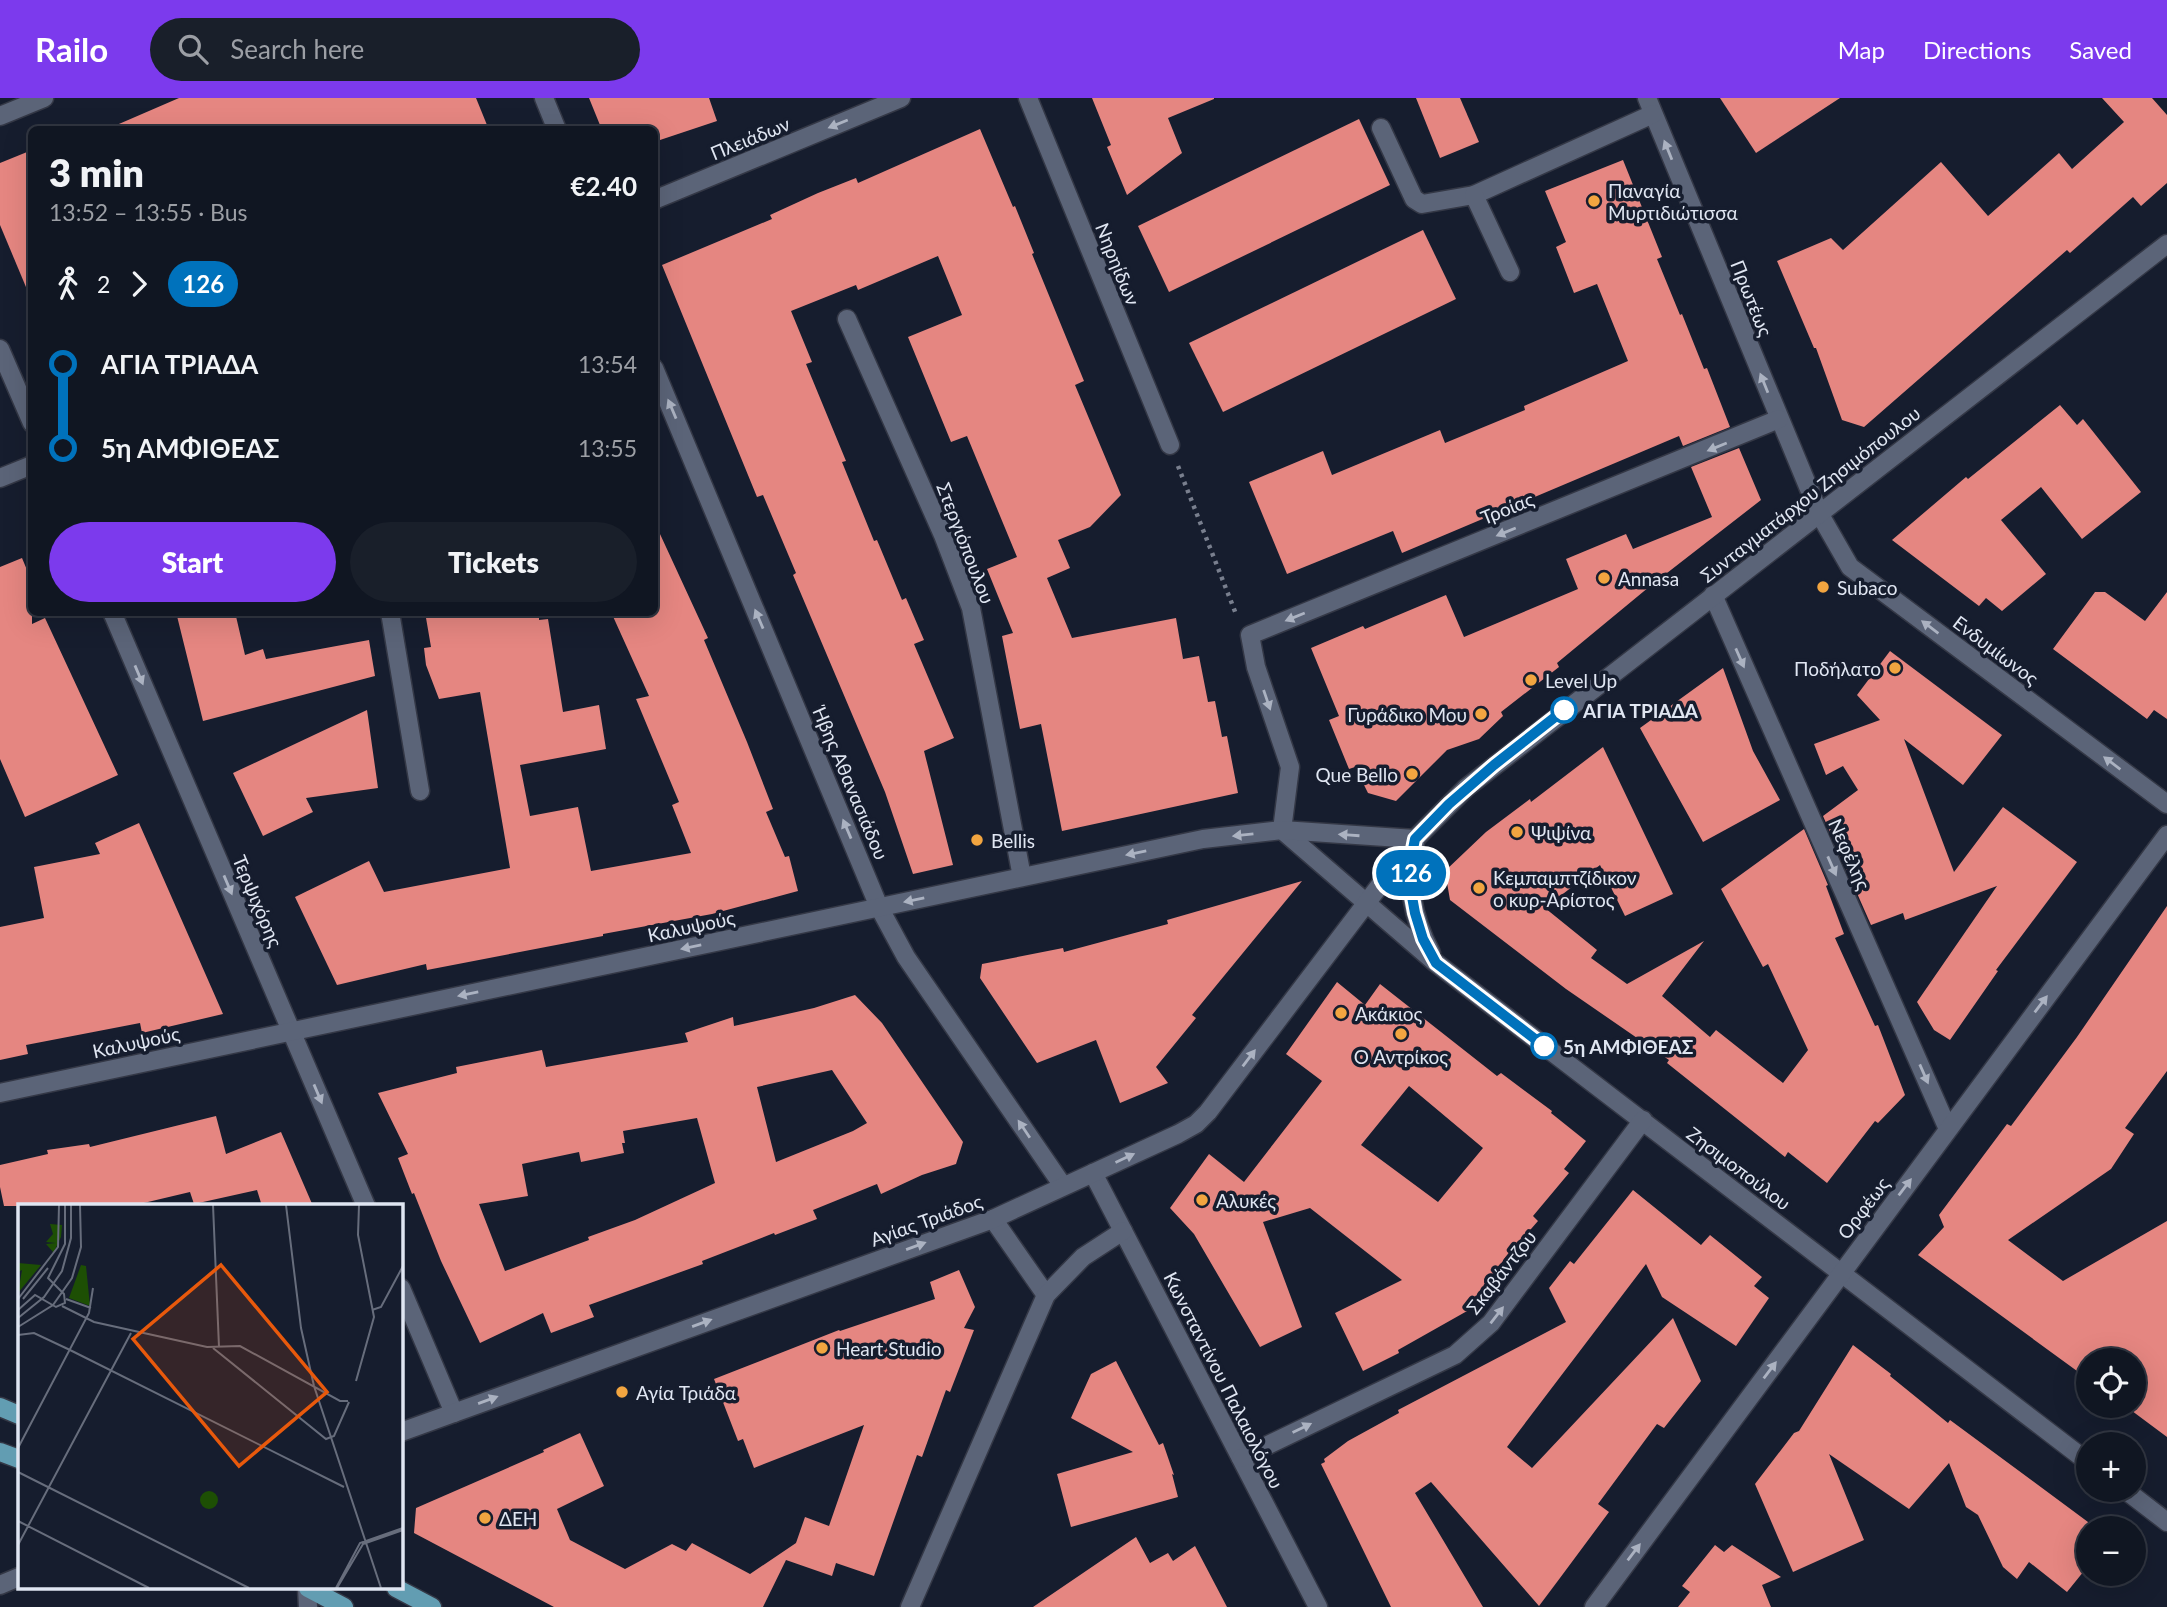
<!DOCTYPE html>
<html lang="en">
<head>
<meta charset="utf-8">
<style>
	:root { --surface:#101622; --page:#191f2a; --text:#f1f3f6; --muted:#9c9fa5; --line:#303540; --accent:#7c3aed }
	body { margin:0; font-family:Lato,sans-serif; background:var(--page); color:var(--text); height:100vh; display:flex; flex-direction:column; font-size:26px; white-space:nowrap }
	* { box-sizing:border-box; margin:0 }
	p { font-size:23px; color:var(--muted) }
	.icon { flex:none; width:38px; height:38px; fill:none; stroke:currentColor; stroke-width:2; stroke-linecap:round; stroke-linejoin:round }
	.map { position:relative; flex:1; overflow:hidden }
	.panel { position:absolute; left:28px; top:28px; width:630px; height:490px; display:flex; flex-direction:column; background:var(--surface); border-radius:10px; box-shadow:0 7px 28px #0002,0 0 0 2px var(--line) }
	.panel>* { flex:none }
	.badge { padding:0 14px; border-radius:23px; font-size:24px; line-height:46px }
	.buttons { position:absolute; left:2076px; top:1250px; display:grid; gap:14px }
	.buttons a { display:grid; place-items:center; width:70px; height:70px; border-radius:50%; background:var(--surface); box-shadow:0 7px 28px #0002,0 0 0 2px var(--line); font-size:35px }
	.map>.badge { position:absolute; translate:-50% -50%; box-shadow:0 0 0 4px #fff }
	.legs { display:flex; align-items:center; gap:10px; height:77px; padding:0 21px; font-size:23px }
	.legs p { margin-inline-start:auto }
	.headline { display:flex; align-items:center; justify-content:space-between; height:119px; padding:0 21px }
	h1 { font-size:38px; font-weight:800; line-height:52px }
	.action { display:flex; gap:14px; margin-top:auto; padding:14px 21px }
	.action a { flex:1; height:80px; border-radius:42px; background:var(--accent); color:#fff; font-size:28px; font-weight:800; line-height:80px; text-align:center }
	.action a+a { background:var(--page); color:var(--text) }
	ul { padding:0 21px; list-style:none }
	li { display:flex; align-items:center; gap:24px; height:84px; font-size:26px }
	li i { display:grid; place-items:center; width:10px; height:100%; margin:0 9px; background:currentColor }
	li i::after { content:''; width:18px; height:18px; margin:-9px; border:5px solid; border-radius:50%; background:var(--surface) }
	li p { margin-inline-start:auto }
	li:first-child i { background:linear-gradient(#0000 50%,currentColor 0) }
	li:last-child i { background:linear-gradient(currentColor 50%,#0000 0) }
	header { display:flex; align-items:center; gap:42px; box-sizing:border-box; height:98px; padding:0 35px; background:var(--accent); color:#fff }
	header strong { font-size:33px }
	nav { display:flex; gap:38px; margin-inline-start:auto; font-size:24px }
	.search { width:490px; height:63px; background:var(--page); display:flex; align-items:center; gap:18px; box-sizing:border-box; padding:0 24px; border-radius:38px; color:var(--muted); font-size:26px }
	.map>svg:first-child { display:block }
	.building { fill:#e58681; fill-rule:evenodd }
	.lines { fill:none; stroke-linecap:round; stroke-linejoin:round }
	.minor-casing { stroke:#343846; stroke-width:21 }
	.major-casing { stroke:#343846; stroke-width:21 }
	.path { stroke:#797f8e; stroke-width:4.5; stroke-dasharray:3.5 5; stroke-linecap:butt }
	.minor { stroke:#5b6478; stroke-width:18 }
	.major { stroke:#629db2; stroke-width:18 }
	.oneway { fill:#abb2c1 }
	.line-1-casing { stroke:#fff; stroke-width:16 }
	.line-1 { stroke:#0072bc; stroke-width:10 }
	.poi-dot { fill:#f2a540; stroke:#161d2e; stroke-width:2.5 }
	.stop-1-dot { fill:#fff; stroke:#0072bc; stroke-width:3.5 }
	.labels { text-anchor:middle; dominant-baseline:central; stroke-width:7; stroke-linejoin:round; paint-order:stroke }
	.street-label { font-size:19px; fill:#e0e6f2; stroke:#161d2e }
	.poi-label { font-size:19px; fill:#e0e6f2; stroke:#161d2e; text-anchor:start }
	.stop-label { font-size:19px; font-weight:bold; fill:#e0e6f2; stroke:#161d2e; text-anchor:start }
	.inset-road { fill:none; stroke:#676d7c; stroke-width:2 }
	.view { fill:#e8590c; fill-opacity:0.15; stroke:#e8590c; stroke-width:3.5 }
	.inset-edge { fill:none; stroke:#e0e6f2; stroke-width:3.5 }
</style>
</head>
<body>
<header>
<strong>Railo</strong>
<div class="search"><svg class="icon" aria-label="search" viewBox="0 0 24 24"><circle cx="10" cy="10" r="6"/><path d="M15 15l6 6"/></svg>Search here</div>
<nav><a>Map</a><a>Directions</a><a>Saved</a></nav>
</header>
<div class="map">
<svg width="2167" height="1509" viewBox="0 0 2167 1509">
	<rect width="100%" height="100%" fill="#161d2e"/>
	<g class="building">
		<path d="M179,0h297l13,32h-384z"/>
		<path d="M589,0h120l8,23 -63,21v-12h-52z"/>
		<path d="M1092,0h122v1l-46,19 14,35 -55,42 -20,-48 4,-2z"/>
		<path d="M1416,0h44l19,44 -39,16z"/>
		<path d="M1720,0h120l-84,55z"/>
		<path d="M2102,0h50l15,17v68l-26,23 -8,-9 -63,56 -3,-3 -203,177 -22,-7 -26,-72h-2l-37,-87 54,-23 12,12 98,-88 47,54 71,-63 13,16 52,-47z"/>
		<path d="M1359,21l31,66 -221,107 -31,-66z"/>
		<path d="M980,31l33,78 2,-1 19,47 -2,1 52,127 -9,4 46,110 -31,32 -32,13 12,28 -23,10 25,60 104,-20 7,41 16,-3 9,46 7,-1 7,36 5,-1 11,57 -176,38 -21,-107 -21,5 -18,-93 11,-3 -26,-64 30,-12 -50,-121 -16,6 -43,-105 54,-22 -24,-59 -80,34 -2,-5 -65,26 21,51 -6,2 40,97 -4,1 32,79 3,-1 25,60 4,-2 18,42 -10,4 40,94 -30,13 29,114 -40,9 -28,-82 -92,-217 3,-2 -33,-78 -6,2 -95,-232 110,-46 -2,-4 48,-22 38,-15 2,5z"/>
		<path d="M32,52v149h-1l-31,-74v-62z"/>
		<path d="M1623,62l39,97 -5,2 23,56 2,-1 22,55 3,-1 23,59 -47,19 -4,-10 -277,117 -9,-22 -106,43 -38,-92 74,-31 9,24 108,-45 5,13 80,-33 -1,-4 104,-45 -31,-77 -23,9 -18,-46 10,-5 -21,-51z"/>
		<path d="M1423,132l33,69 -233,113 -34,-69z"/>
		<path d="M2060,307l17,20 6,-6 58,73 -59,47 -41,-52 -40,33 45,54 -44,37 -16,-13 -7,8 -87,-66 74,-63 2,2z"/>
		<path d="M1739,350l22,52 -112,87 -92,76 2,4 -58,45 2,4 -24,23 -32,11 -51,51 -28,-8 -13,-26 -6,2 -20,-49 10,-4 -28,-68 52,-22 2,3 81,-34 18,42 114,-48 -12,-30 60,-25 7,15 79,-32 -21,-50z"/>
		<path d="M654,423l54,117 -4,2 43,102 26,67 -7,3 19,45 4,-1 9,35 -86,23 -109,20v2l-176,34 -1,-6 -89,21 -42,-88 74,-36 15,31 126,-24 -30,-176 -41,7 -13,-34 -2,-17 7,-1 -6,-35h114v8l9,-1 15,93 36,-7 7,44 -86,16 10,51 48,-9 13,64 100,-18 -19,-48 7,-3 -43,-103 13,-3 -38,-84h43z"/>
		<path d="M22,460l10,24v42l13,-6 73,157 -93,42 -25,-58v-192z"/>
		<path d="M2095,494h10l40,29 22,-29v127l-13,-9 -7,9 -94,-70z"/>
		<path d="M176,514h59l10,43 18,-6 3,10 103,-19 6,36 -172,45z"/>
		<path d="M1890,553l112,84 -39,50 -59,-46 50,133 49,-65 74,55 -81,108 2,1 -48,69 -16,-10 -17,-28 80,-116 -92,34 -2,-7 -32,12 -48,-109 35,-26 -15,-24 -17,9 -12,-31 66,-24 -23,-25z"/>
		<path d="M1723,570l30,83 27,49 -77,42 -63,-114z"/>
		<path d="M367,612l11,78 -72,10 7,14 -50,24 -30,-63z"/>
		<path d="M1603,649l70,147 -48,22 -25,-51 -55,43 52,42 -6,8 36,26 77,-43 -42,55 48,41 6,-7 67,53 25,-33 -40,-86 -5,3 -42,-78 83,-60 24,56 -2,1 18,48 -9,4 40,88 3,-1 27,70 -27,28 -3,-2 -48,62 -39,-31 -3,5 -118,-94 2,-3 -103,-71 -116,-89 -5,-29 41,-39 44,-33 1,3z"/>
		<path d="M139,725l84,191 -81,19 -2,-10 -114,22 2,9 -28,6v-133l44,-9 -10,-51 66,-13 -5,-11z"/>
		<path d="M1302,783l-110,134 4,3 -40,49 12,16 -48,20 -24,-63 -59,23 -57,-85 2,-14 81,-16 1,4 104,-28 -1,-4z"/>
		<path d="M2167,808v165l-42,57 9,6 -23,35 -103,71 55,41 104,-60v216l-43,-32h9v-45h-45v19l-170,-124 26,-28 -5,-12 68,-91 4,2 66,-89z"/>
		<path d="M1337,884l28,23 15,-21 117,92 4,-3 51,38 -1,2 35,28 -22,28 5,4 -36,43 5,5 -42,48 2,2 -9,12 11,8 -1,2 -101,57 1,3 -36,18 -28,-58 67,-33 -92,-72 -47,14 39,105 -42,20 -66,-113 -24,-26 39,-54 35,28 78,-101 -36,-27zM1409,988l74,62 -45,54 -77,-57z"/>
		<path d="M855,897l27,28 81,119 -7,22 -34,11 -41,19 -4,-10 -64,26 4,9 -42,16 -1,-2 -72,28 1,3 -114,41 5,12 -43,16 -8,-20 -63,30 -39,-82 -27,-68 -2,1 -14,-36 10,-4 -30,-61 79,-20 -1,-6 86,-17 4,17 142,-25 -3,-9 48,-16 1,9 80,-18zM832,972l35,53 -14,8 -77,31 -19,-75zM697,1020l18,65 -80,37 -47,17 1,3 -84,31 -26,-67 49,-8 -6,-32 57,-12 2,10 43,-9 -2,-10h3l-2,-12z"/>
		<path d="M216,1018l10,38 55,-22 32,74h-51l-5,-16 -63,14 -4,-12 -59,14h-127l-4,-19v-22l48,-11 -1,-4 42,-6 1,3z"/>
		<path d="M1633,1092l68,55 9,-10 52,42 -8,9 15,12 -33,48 -74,-49 -16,-33 -139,183 25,21 141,-150 28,63 -37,47 -7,-4 -59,80 11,8 -49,66 -21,28 -108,-124 -16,11 68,114h-92l-70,-143 4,-2 -1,-3 24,-18 51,-28 -1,-3 168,-88 -17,-34 21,-27 4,3z"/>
		<path d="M959,1172l16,37 -11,21 10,2 -24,62 -4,-2 -24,67 -5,-2 -43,121 -38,-13 -4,13 -46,-16 -23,47h-209l-140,-74 2,-25 128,-56 -1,-2 37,-17 24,53 -47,23 13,31 55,29 47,-25 14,7 6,-8 58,31 46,-31 9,-26 24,9 35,-101 -110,43 -11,-29 -5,2 -24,-62 125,-49 1,1 95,-32 -5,-17z"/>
		<path d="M1853,1247l38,29 -1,2 58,47 2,-3 138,102v44l-21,26 -38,-30 -12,17 -14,-12 -25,-52 -12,-8 -17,-44 -40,46 -80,-55 35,86 -71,32 -38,-88 39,-51 5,-2z"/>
		<path d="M1116,1263l43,84 4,-2 11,32 -2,-1 6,23 -107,30 -14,-53 76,-22 -62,-34 20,-44z"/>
		<path d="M1136,1439l14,26 18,-10 5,8 22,-15 32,61h-194z"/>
		<path d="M1715,1447l9,7 8,-7 49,32 -19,8 9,22h-93l12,-15 -8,-6z"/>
	</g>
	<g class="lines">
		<g class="minor-casing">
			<g id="minor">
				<path d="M544,0l13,32"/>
				<path d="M1028,0l142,347"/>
				<path d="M1647,0l172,415 31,54 317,237"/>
				<path d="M0,18l44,-18"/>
				<path d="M1381,30l33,71 8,5 52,-9 179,-81"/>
				<path d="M1474,97l36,77"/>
				<path d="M654,102l247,-102"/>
				<path d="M847,221l96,216 28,73 51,269"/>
				<path d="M0,251l32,74"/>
				<path d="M654,270l225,539 27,50 157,229"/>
				<path d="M0,380l32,-13"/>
				<path d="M1713,497l235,534"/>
				<path d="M112,514l254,594"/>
				<path d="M390,514l30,179"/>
				<path d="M1282,732l154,133 652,499"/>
				<path d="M1282,732l8,-63 -34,-100 -6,-32 529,-216"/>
				<path d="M1415,744c-10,38 -2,77 16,111"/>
				<path d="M0,995l1203,-254 79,-9 133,9"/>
				<path d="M1093,1075l225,434"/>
				<path d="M993,1121l53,76"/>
				<path d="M401,1190l53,125"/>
				<path d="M401,1334l592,-213 185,-85 18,-10 12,-12 207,-273 51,-51 701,-544"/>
				<path d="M1241,1360l214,-103 36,-32 152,-203"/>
				<path d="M2124,1391l43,33"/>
				<path d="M0,1487l19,-8"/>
				<path d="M307,1490l1,19"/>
				<path d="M910,1509l136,-312 37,-38 40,-26"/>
				<path d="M1594,1509l573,-772"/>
			</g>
		</g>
		<g class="major-casing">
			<g id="major">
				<path d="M0,1309l19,8"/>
				<path d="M0,1354l19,7"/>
				<path d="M308,1490l36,19"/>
				<path d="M396,1490l36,19"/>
			</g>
		</g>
		<path class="path" d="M1178,368l58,148"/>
		<use href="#minor" class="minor"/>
		<use href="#major" class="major"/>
	</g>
	<defs><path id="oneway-solid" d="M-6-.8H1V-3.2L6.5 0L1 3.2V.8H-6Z" transform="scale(1.75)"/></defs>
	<g class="oneway">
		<use href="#oneway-solid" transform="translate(838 26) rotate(158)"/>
		<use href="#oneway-solid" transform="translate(1668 52) rotate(-112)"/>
		<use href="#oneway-solid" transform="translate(1764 285) rotate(-112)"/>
		<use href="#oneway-solid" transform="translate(672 311) rotate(-113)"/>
		<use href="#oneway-solid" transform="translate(1717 349) rotate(158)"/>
		<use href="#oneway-solid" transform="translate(1506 434) rotate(158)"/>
		<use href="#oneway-solid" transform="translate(1295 519) rotate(158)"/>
		<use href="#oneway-solid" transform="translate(759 521) rotate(-113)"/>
		<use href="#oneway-solid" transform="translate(1930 529) rotate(-143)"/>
		<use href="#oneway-solid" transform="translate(1740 560) rotate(66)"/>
		<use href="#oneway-solid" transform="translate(139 577) rotate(67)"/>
		<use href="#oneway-solid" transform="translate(1267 602) rotate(71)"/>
		<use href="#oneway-solid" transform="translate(2112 665) rotate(-143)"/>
		<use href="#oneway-solid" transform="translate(847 731) rotate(-113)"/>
		<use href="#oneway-solid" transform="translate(1243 737) rotate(174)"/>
		<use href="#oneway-solid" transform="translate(1349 737) rotate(-176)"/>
		<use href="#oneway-solid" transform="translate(1136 755) rotate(168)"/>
		<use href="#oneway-solid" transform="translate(1832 768) rotate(66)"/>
		<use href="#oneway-solid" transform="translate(228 787) rotate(67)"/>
		<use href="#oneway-solid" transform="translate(914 802) rotate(168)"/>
		<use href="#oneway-solid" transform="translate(691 849) rotate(168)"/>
		<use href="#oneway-solid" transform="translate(468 896) rotate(168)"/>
		<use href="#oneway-solid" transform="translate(2041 906) rotate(-53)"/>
		<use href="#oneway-solid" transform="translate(1249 960) rotate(-53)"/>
		<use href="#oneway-solid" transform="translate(1924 976) rotate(66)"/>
		<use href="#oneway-solid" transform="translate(318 996) rotate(67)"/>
		<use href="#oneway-solid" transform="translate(1024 1031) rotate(-124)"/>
		<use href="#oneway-solid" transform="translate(1125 1060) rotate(-25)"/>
		<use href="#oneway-solid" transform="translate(1905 1089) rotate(-53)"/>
		<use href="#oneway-solid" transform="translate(916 1148) rotate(-20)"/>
		<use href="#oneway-solid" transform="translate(1497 1217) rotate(-52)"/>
		<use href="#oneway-solid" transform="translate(702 1225) rotate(-20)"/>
		<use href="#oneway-solid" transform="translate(1770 1272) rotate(-53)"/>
		<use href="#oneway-solid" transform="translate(488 1302) rotate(-20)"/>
		<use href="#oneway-solid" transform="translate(1302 1330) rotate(-26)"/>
		<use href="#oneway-solid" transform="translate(1634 1454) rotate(-53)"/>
	</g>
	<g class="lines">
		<g class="line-1-casing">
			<path id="line-1" d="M1544,948l-108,-83 -13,-24 -8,-26 -5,-27 1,-27 4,-20 34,-35 45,-39 70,-55"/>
		</g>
		<use href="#line-1" class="line-1"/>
	</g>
	<g class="poi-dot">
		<circle cx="1594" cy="103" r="7"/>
		<circle cx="1604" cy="480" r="7"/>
		<circle cx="1823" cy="489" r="7"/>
		<circle cx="1895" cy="570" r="7"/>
		<circle cx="1531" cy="582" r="7"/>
		<circle cx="1481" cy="616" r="7"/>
		<circle cx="1412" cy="676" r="7"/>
		<circle cx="1517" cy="734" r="7"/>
		<circle cx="977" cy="742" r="7"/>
		<circle cx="1479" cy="790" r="7"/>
		<circle cx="1341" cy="915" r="7"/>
		<circle cx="1401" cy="936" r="7"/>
		<circle cx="1202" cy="1102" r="7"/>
		<circle cx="822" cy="1250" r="7"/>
		<circle cx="622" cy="1294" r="7"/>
		<circle cx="485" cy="1420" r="7"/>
	</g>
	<g class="stop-1-dot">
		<circle cx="1564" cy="612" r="12"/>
		<circle cx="1544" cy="948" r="12"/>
	</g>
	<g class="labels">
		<g class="street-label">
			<text transform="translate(750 40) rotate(-22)">Πλειάδων</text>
			<text transform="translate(1118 166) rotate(68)">Νηρηίδων</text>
			<text transform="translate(1752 200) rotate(68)">Πρωτέως</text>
			<text transform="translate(1810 396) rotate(-38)">Συνταγματάρχου Ζησιμόπουλου</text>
			<text transform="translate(1507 410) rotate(-22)">Τροίας</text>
			<text transform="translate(966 445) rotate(69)">Στεργιόπουλου</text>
			<text transform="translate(1996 552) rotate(37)">Ενδυμίωνος</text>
			<text transform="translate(851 685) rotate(67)">Ήβης Αθανασιάδου</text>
			<text transform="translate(1850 756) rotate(66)">Νεφέλης</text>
			<text transform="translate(258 803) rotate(67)">Τερψιχόρης</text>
			<text transform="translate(691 828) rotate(-12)">Καλυψούς</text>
			<text transform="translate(136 944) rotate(-12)">Καλυψούς</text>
			<text transform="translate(1739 1070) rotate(37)">Ζησιμοπούλου</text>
			<text transform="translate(1863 1110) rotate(-53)">Ορφέως</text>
			<text transform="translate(926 1122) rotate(-20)">Αγίας Τριάδος</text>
			<text transform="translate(1501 1174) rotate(-52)">Σκαβάντζου</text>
			<text transform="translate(1224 1282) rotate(63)">Κωνσταντίνου Παλαιολόγου</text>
		</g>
		<g class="poi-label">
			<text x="1608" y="92">Παναγία<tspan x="1608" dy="22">Μυρτιδιώτισσα</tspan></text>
			<text x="1618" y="480">Annasa</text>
			<text x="1837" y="489">Subaco</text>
			<text x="1881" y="570" text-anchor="end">Ποδήλατο</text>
			<text x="1545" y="582">Level Up</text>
			<text x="1467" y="616" text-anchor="end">Γυράδικο Μου</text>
			<text x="1398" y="676" text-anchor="end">Que Bello</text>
			<text x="1531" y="734">Ψιψίνα</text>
			<text x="991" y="742">Bellis</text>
			<text x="1493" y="779">Κεμπαμπτζίδικον<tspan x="1493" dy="22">ο κυρ-Αρίστος</tspan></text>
			<text x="1355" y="915">Ακάκιος</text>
			<text x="1401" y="958" text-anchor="middle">Ο Αντρίκος</text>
			<text x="1216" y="1102">Αλυκές</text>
			<text x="836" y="1250">Heart Studio</text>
			<text x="636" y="1294">Αγία Τριάδα</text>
			<text x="499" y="1420">ΔΕΗ</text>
		</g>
		<g class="stop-label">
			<text x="1583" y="612">ΑΓΙΑ ΤΡΙΑΔΑ</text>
			<text x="1563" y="948">5η ΑΜΦΙΘΕΑΣ</text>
		</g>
	</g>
	<g transform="translate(18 1106)">
		<rect width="385" height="385" fill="#161d2e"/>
		<path d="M32,20l12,1 -1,12 -13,27 5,-12 -7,-8 10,-1 -10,-1 7,-8zM0,59l23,2 -23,28 4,-23 -4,2zM63,61l5,1 4,40 -21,-8zM182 296a9 9 0 1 1 18 0a9 9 0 1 1-18 0Z" fill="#1d4f04"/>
		<path class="inset-road" d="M195,1l6,142M268,1l15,123 13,58 67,202M0,95l40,-52 1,-42M5,95l25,-31M48,95l25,9M44,102l32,16 113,25 33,-1 100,55h8M0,106l17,-15 21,12 9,-4 -1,-9 -16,-16 17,-34v-39M354,106l9,-3 22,-41M0,114l26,-21 18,-26 9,-33v-33M0,123l35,-22 19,-27 9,-31 -1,-42M0,131l16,-2 36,17 274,137M195,144l113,91 8,-3 15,-34M338,177l18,-64 -16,-82 1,-30M0,244l71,-135 4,-25M0,268l231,116M0,317l131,67M0,341l113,-212M318,384l24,-45 43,-15M319,384l26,-44 40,-14"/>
		<path class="view" d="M203,61l106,127 -88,74 -106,-127z"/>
		<rect width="385" height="385" class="inset-edge"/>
	</g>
</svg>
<div class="buttons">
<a><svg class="icon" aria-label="locate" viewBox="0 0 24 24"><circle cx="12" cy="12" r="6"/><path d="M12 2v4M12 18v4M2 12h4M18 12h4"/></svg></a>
<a>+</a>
<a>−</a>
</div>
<b class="badge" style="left:1411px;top:775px;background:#0072bc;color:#fff">126</b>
<section class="panel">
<div class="headline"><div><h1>3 min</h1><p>13:52 – 13:55 · Bus</p></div><b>€2.40</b></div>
<div class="legs"><svg class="icon" aria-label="walk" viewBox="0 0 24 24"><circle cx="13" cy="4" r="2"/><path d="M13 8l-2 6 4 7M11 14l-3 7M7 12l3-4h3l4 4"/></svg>2<svg class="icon" aria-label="forward" viewBox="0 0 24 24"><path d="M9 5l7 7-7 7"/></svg><b class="badge" style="background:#0072bc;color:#fff">126</b></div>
<ul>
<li><i style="color:#0072bc"></i><b>ΑΓΙΑ ΤΡΙΑΔΑ</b><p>13:54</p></li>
<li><i style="color:#0072bc"></i><b>5η ΑΜΦΙΘΕΑΣ</b><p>13:55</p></li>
</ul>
<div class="action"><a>Start</a><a>Tickets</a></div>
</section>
</div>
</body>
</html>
